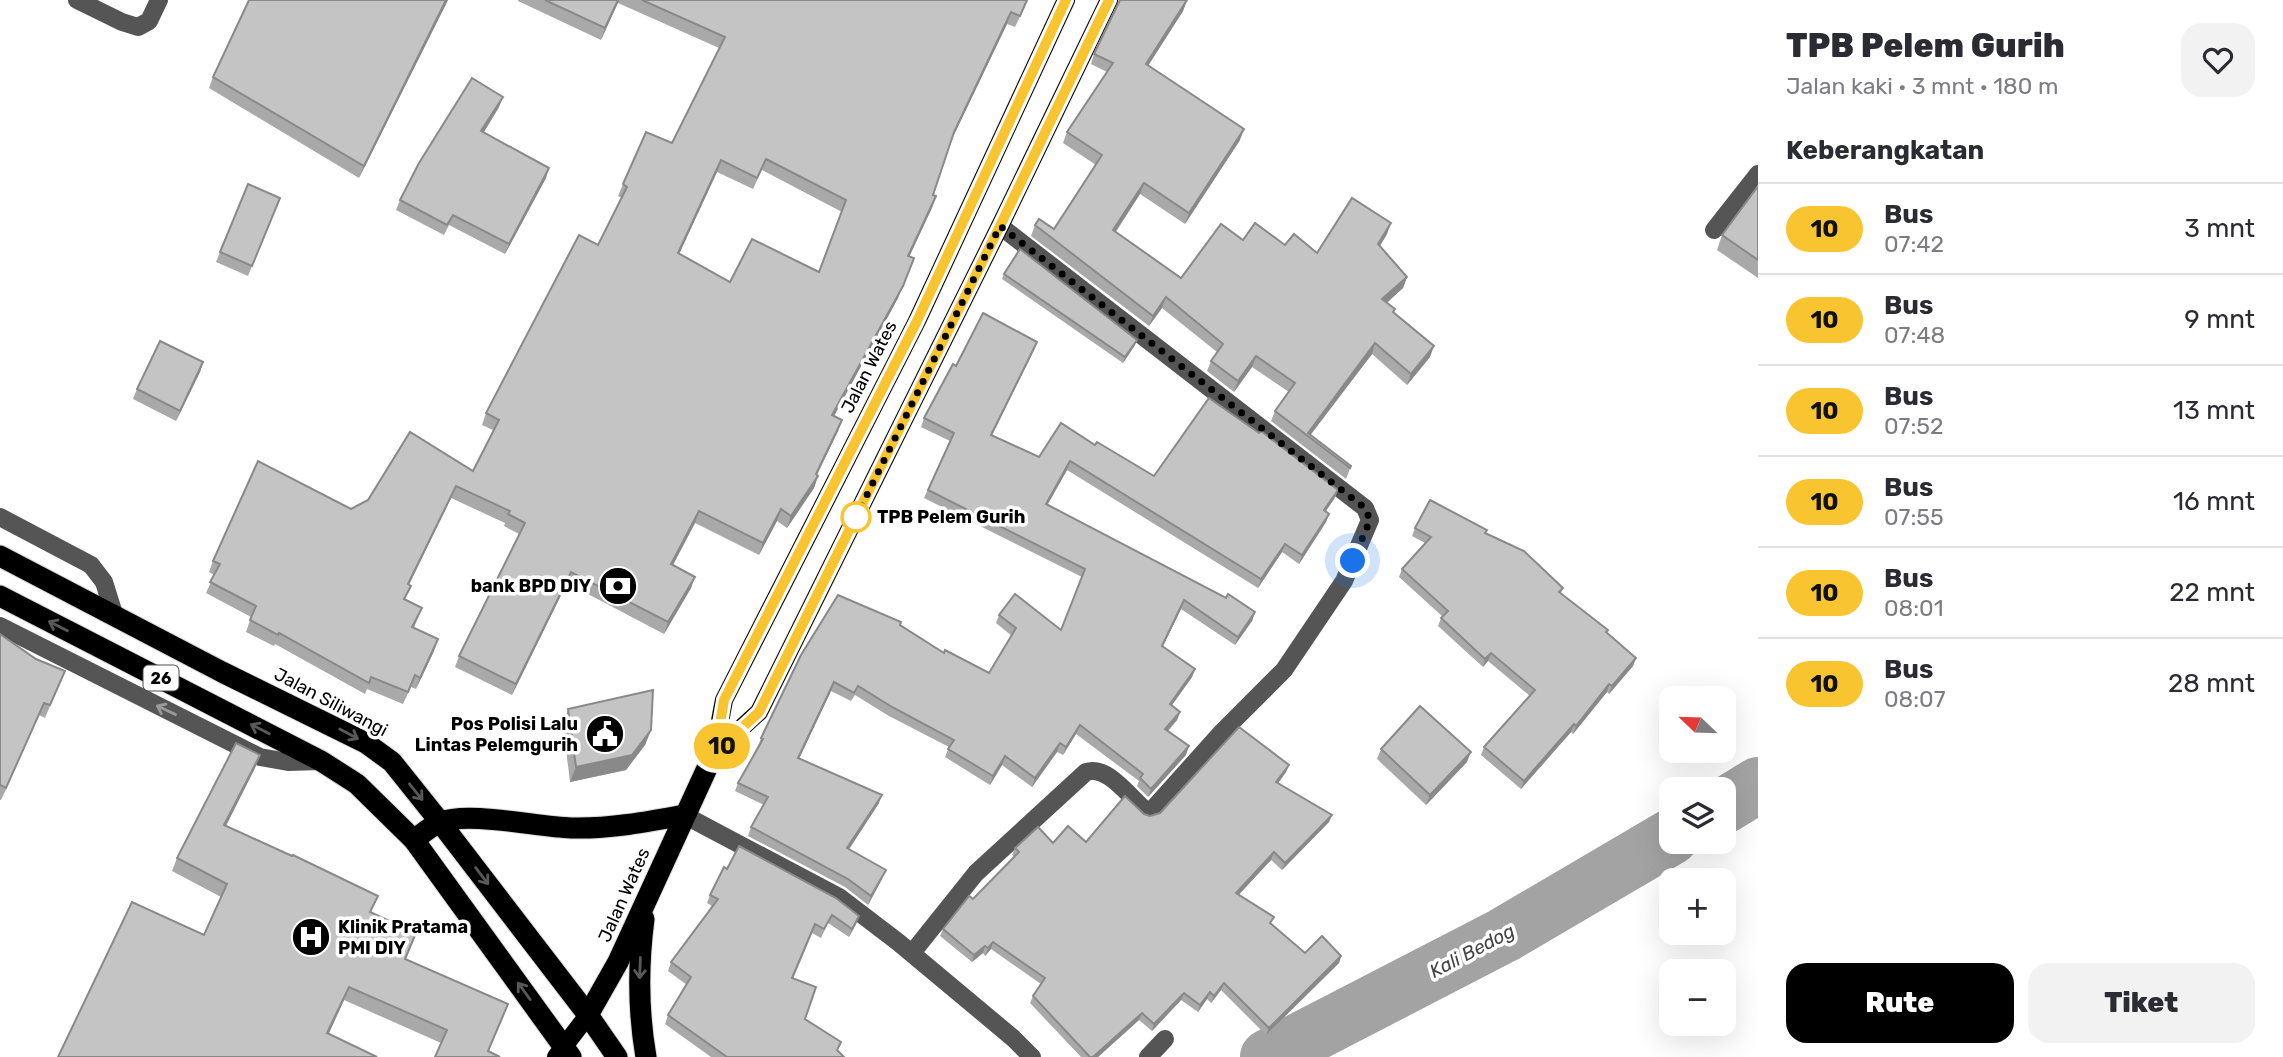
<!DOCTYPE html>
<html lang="id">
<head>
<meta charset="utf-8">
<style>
	:root { --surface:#fff; --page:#f2f2f3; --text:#2b2b33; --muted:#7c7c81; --line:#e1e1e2; --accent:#000 }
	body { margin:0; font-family:Rubik,sans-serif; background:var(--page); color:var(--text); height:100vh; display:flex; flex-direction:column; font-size:26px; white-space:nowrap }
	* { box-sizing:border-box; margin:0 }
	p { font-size:23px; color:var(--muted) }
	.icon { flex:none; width:38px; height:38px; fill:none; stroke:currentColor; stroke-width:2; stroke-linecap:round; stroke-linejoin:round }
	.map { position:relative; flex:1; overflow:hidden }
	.sheet { display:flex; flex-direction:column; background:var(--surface); width:525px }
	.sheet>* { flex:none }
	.badge { padding:0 14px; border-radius:23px; font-size:24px; line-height:46px }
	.needle { width:46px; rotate:293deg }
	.tools { position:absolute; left:1659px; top:686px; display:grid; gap:14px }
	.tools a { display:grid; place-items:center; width:77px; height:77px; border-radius:14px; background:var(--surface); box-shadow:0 7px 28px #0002; font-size:35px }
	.you { position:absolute; width:35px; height:35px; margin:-18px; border:5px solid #fff; border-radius:50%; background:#1a73e8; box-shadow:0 0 0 10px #1a73e833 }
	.map>.badge { position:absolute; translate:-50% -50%; box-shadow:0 0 0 4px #fff }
	h2 { padding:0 28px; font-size:26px; line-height:63px }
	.round { display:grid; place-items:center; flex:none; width:74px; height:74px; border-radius:21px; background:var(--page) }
	.headline { display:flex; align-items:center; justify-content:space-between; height:119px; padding:0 28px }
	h1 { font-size:33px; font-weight:800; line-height:52px }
	.action { display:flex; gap:14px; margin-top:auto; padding:14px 28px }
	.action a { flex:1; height:80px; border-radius:21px; background:var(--accent); color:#fff; font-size:28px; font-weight:800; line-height:80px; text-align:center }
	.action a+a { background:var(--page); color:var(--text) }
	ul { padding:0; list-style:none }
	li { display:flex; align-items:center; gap:21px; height:91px; padding:0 28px; border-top:2px solid var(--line) }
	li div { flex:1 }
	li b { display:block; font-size:26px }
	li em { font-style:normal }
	li .badge { min-width:77px; font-weight:700; text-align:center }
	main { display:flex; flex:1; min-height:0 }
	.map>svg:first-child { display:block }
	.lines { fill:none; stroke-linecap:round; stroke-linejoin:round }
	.river { stroke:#a3a3a3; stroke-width:56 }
	.major-casing { stroke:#dbdbdb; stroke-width:19 }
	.highway-casing { stroke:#dbdbdb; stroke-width:23 }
	.minor { stroke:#555; stroke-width:18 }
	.major { stroke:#000; stroke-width:18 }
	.highway { stroke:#000; stroke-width:21 }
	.wall { fill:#a9a9a9; fill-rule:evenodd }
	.shaded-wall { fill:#898989 }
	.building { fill:#c4c4c4; stroke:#898989; stroke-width:2; fill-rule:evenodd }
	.oneway { stroke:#595959 }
	.oneway2 { stroke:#999 }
	.line-casing { stroke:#fff; stroke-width:16 }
	.line { stroke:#f8c530; stroke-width:10 }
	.walk { stroke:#000; stroke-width:7; stroke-dasharray:0 12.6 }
	.stop-dot { fill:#fff; stroke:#f8c530; stroke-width:3.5 }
	.labels { text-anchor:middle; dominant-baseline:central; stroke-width:7; stroke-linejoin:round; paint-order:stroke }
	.shield { fill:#fff; stroke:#4c4c4c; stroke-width:2 }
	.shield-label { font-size:16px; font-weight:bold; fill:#000 }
	.street-label { font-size:18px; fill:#000; stroke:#fff }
	.stop-label { font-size:18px; font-weight:bold; fill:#000; stroke:#fff; text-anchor:start }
	.poi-label { font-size:18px; font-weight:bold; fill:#000; stroke:#fff; text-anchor:end }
	.water-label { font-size:19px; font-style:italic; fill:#444; stroke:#fff }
</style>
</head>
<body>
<main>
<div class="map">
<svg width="1758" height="1057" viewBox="0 0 1758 1057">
	<rect width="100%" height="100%" fill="#fff"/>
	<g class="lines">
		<g class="river">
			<path d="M1724,806l34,-21"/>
			<path d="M1268,1057l236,-122 167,-98"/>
		</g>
		<g class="major-casing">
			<g id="major">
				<path d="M714,753l45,-41 241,-486 109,-226"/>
				<path d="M714,753l10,-53 193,-379 149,-321"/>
				<path d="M556,1057l32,-42"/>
			</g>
		</g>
		<g class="highway-casing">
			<g id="highway">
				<path d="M0,556l222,116 144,71 26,19 48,60 148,193 29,42"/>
				<path d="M0,596l321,165 36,23 57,56 157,217"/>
				<path d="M414,840c8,-6 18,-15 27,-18 28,-11 96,5 130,6 38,1 76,-6 113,-13"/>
				<path d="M644,919c-6,46 -6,92 2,138"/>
				<path d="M588,1015l30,-53 96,-209"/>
			</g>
		</g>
		<g class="minor">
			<path d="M77,0l45,22 16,5 11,-6 10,-21"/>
			<path d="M1714,230l44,-56"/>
			<path d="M0,517l91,48 13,17 10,32"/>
			<path d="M0,626l260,131 28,5 33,-1"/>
			<path d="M684,815l155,82 59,45 115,96 19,19"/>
			<path d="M912,953l64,-80 110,-101c21,-7 42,23 57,36l5,4 4,-2 70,-78 62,-62 60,-89 26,-61 -5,-12 -365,-282"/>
			<path d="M1148,1057l17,-18"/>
		</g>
		<use href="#major" class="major"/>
		<use href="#highway" class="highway"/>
	</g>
	<g class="wall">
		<path d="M249,0h199l-89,178 -150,-90 4,-11z"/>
		<path d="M518,0h510l-13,27 -8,-3 -56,117 -18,54 3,1 -27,61 -11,41 -64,118 8,4 -4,11 -21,44 1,1 -4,12 -27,40 -10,-7 -18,34 -64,-32 -22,42 18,23 -27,46 -97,-51 -55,112 -57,-28 4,-11 60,-122 -15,-8 1,-3 -54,-25 -42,87 -4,15 17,8 -8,20 24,11 -4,12 -18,38 -5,-2 -8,17 -36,-15 -2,5 -90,-50 -1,2 -28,-14 5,-15 -45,-24 8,-18 -5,-3 4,-11 138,-52 122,-38 20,-41 -11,-5 4,-12 112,-168 24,-47 -4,-2 5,-12 49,-41 47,-95 -101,-45 -17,37 -83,-39zM762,170l80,42 -23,60 -89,10 -51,-28 38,-82 36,17z"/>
		<path d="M1119,0h68l-4,11 -35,55 92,74 -55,84 -45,-30 -24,38 65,46 62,-38 42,5 32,8 70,-19 -7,12 27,31 -4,11 -16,15 8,6 -1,4 36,44 -23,28 -35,-31 -62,81 41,31 -5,13 -75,-58 4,-10 14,-19 -37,-25 -18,25 -27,-21 4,-10 6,-9 -55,-44 -13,18 -118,-90 4,-11 19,4 42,-64 -33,-22 4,-11 40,-60 -16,-8 3,-10 25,-52z"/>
		<path d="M499,107l-16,26 63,45 -41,76 -56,-29 -5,10 -48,-25 4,-10z"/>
		<path d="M1758,186v92l-41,-28 5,-15z"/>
		<path d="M280,198l-32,78 -32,-14 4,-10z"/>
		<path d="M1004,274l131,71 -12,18 -121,-84z"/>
		<path d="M1037,342l-3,8 -42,85 47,22 56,-12 59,31 184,14 -4,9 -8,12 3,3 -3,8 -27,42 -17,-12 -24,36 -191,-118 -20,35 208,107 -3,9 -17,24 -54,-36 -18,37 32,23 -3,8 -20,28 8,7 -3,8 -9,11 18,24 -38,42 -11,-11 2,-5 -63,-47 -13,21 -6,-3 -25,35 -30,-22 -12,20 -45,-28 4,-10 -60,-31 -34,-21 -4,6 -20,-10 -32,68 80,44 -30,46 33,30 -14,26 -23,-18 -97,-51 3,-9 13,-22 -29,-14 3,-8 20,-37 3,-8 139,-113 44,28 45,20 23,-37 -16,-13 3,-8 62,15 21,-53 -158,-79 26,-57 -29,-14 3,-9 32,-52z"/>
		<path d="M203,362l-3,10 -24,49 -43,-22 4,-10z"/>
		<path d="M1415,528l71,6 77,54 -2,5 75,65 -3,8 -24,28 -2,-2 -34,42 -2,-2 -50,57 -40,-34 3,-8 46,-51 -42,-35 -5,6 -45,-41 4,-10 -43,-39 3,-8 23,-26 -13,-7z"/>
		<path d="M0,634l36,25 29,12 -20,47 -6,-3 -38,85h-1z"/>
		<path d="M568,709l83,21 -6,15 -19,25 -56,12 -7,-58z"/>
		<path d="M1381,749l86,13 -41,43 -49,-46z"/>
		<path d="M260,755l-5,13 -29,58 145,87 45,20 -10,26 102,45 -5,13 -62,26 -97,-43 -15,33 -271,24 146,-122 17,-38 -49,-26 5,-13z"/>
		<path d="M1289,765l-3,7 -8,11 54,32 -3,7 -47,48 -11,-10 -32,34 66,59 36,3 -2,7 -73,72 -45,-45 -10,13 -4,-4 -9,13 -17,-12 -29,31 -13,-11 -41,37h-17l-51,-54 3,-7 8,-12 -50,-35 -6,7 -2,-3 -11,9 -32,-26 3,-7 72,-72 -3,-2 3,-7 38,-5 33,-1 58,-28 6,2z"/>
		<path d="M710,895l149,21 -3,8 -7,13 -21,-14 -7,15 -9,-5 -19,46 12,40 39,38h-133l-46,-33 3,-9 19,-30 -19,-14 3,-9 41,-56 -5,-3z"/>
	</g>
	<g class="shaded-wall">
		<path d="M446,0h2l-89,178 5,-12z"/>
		<path d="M618,0h1l-18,40 4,-12z"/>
		<path d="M1187,0l-4,11 -41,64 4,-11z"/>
		<path d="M1011,12l-4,12 -57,119 4,-11z"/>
		<path d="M503,97l-4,10 -21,35 3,-11z"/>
		<path d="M1244,129l-4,11 -55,84 4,-11z"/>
		<path d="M721,160l-4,12 -43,93 4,-12z"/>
		<path d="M549,168l-3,10 -41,76 4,-10z"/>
		<path d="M1144,183l-4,11 -31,47 4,-11z"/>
		<path d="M936,196l-4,12 -28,60 4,-12z"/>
		<path d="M1391,223l-4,11 -13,21 4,-11z"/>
		<path d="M914,258l-16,40 -70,129 4,-12z"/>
		<path d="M1407,277l-4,11 -25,22 4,-11z"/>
		<path d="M1166,297l-4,11 -13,18 4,-10z"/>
		<path d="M1137,340l-2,5 -12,18 2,-6z"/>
		<path d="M1037,342l-3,8 -46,93 3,-8z"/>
		<path d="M1375,343l-3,11 -63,83 -1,-4z"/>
		<path d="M1434,346l-4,11 -23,28 4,-11z"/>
		<path d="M1256,356l-4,11 -18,25 4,-11z"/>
		<path d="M203,362l-3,10 -24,49 4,-10z"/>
		<path d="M842,420l-4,11 -27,55 5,-12z"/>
		<path d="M1070,461l-3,9 -24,43 3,-9z"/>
		<path d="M818,476l-4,12 -27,40 4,-12z"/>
		<path d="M456,486l-5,12 -48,98 5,-12z"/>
		<path d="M1338,490l-4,9 -13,19 3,-8z"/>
		<path d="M781,509l-4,12 -18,34 4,-12z"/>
		<path d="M699,511l-4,12 -28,53 4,-12z"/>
		<path d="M1329,514l-3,8 -27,42 3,-9z"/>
		<path d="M1285,544l-3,8 -24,36 3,-9z"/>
		<path d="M571,572l-4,11 -55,112 4,-11z"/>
		<path d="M695,577l-4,11 -27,46 4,-12z"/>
		<path d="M1184,600l-3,9 -22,45 3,-8z"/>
		<path d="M1255,612l-3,9 -17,24 3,-8z"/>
		<path d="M438,639l-4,12 -18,38 4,-11z"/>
		<path d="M1491,653l-3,8 -5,6 2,-8z"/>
		<path d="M1636,658l-3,8 -24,28 3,-8z"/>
		<path d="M1195,669l-3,8 -25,35 3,-8z"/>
		<path d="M834,682l-3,9 -36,76 3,-9z"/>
		<path d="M1609,684l-2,8 -34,42 3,-8z"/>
		<path d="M44,703l-5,12 -38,85 5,-12z"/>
		<path d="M1180,712l-3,8 -15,17 3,-8z"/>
		<path d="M1574,724l-3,8 -50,57 3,-8z"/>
		<path d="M1080,725l-4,9 -13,21 3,-8z"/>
		<path d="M651,730l-6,15 -19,25 -56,12 6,-15z"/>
		<path d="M1060,743l-3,9 -25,35 3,-9z"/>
		<path d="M1189,746l-3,9 -38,42 3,-8z"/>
		<path d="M1471,752l-4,10 -41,43 4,-10z"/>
		<path d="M260,755l-5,13 -36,71 5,-14z"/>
		<path d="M1005,756l-3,9 -12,20 3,-9z"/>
		<path d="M1289,765l-3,7 -12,17 2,-7z"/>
		<path d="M882,795l-3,8 -35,54 3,-9z"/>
		<path d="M1332,815l-3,7 -47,48 3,-7z"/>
		<path d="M1274,852l-3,8 -37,40 2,-7z"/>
		<path d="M886,870l-4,9 -14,26 3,-9z"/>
		<path d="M859,916l-3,8 -7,13 3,-8z"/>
		<path d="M993,942l-2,7 -6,7 3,-8z"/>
		<path d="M985,946l-2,7 -11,9 2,-7z"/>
		<path d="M1341,956l-2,7 -73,72 3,-7z"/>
		<path d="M1224,983l-3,7 -10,13 3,-7z"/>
		<path d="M349,987l-5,13 -21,46 4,-13z"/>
		<path d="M1210,992l-3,7 -9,13 2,-7z"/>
		<path d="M1184,993l-3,7 -29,31 2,-7z"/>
		<path d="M1142,1013l-3,7 -41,37h-5z"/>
	</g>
	<g class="building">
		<path d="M249,0h197l-82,166 -151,-89z"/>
		<path d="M545,0h73l-13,28z"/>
		<path d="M642,0h385l-7,16 -9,-4 -57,120 -21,63 3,1 -28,60 6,2 -11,28 -71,129 10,5 -26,54 2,2 -27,40 -10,-7 -18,34 -64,-32 -28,53 24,13 -27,45 -97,-50 -55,112 -57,-28 66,-133 -17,-9 2,-3 -54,-25 -48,98 3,2 -7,13 18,9 -10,19 26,12 -18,39 -5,-3 -7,17 -37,-15 -2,6 -90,-50 -1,2 -28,-15 6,-14 -46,-24 10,-18 -7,-3 45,-100 93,48 17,-9 42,-68 63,39 26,-51 -13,-7 93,-178 19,10 29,-58 -4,-3 23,-52 26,11 53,-106zM766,159l80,41 -27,72 -67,-33 -22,43 -52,-29 43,-93 36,18z"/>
		<path d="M1120,0h67l-41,64 98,65 -55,84 -45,-30 -31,47 68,48 40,-54 22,16 12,-17 30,22 9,-11 23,19 35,-55 39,25 -13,21 29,33 -25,22 13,10 -2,3 41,34 -23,28 -36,-31 -67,90 43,33 -1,2 -75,-57 20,-28 -39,-27 -18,25 -27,-20 12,-17 -57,-47 -13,19 -118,-91 4,-6 15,10 48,-74 -35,-23 46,-69 -19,-9z"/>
		<path d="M472,78l31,19 -22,34 68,37 -40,76 -56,-29 -6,10 -47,-25 19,-37z"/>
		<path d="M248,184l32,14 -28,68 -32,-14z"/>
		<path d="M1758,186v74l-36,-25z"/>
		<path d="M1020,249l117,91 -12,17 -121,-83z"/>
		<path d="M983,313l54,29 -46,93 48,22 22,-34 34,22 2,-3 57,34 55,-78 50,35 2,-2 77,59 -14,20 5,4 -27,41 -17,-11 -24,35 -191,-118 -24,43 180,94 2,-4 27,18 -17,25 -54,-37 -22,46 33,23 -25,35 10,8 -15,17 24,17 -38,43 -11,-11 3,-4 -63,-49 -14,22 -6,-4 -25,35 -30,-22 -12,20 -45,-27 6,-9 -62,-33 -34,-21 -4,7 -20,-11 -36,76 84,37 -35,53 39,22 -15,26 -23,-17 -97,-52 17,-30 -30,-14 25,-44 -2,-1 40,-83 37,-60 63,27 -1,3 44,28 1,-3 44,23 27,-45 -17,-13 16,-21 46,36 24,-61 -157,-79 26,-57 -30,-15 29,-54 3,2z"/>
		<path d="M160,341l43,21 -23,49 -43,-22z"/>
		<path d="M1430,500l57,30 -2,3 39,18 39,37 -4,4 49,38 -2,2 30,26 -24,28 -3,-2 -33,42 -2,-2 -50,57 -40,-34 51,-57 -44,-37 -6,6 -44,-41 7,-7 -46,-42 29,-32 -16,-9z"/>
		<path d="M0,634l36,25 29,12 -15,34 -6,-2 -38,85 -6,-3z"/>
		<path d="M653,690l-2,40 -19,25 -56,12 -8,-58z"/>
		<path d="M1420,706l51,46 -41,43 -49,-46z"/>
		<path d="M1239,727l50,38 -13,17 56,33 -47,48 -11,-11 -38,41 38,24 -4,6 35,30 17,-17 19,20 -72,72 -45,-45 -10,13 -4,-4 -10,13 -16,-12 -30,31 -12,-11 -49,44h-3l-57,-61 12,-18 -52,-36 -5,6 -3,-2 -11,9 -31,-26 26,-33 4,3 46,-47 -4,-4 23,-21 15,16 15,-17 18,16 39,-46 19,18 6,2 10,-3z"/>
		<path d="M236,743l24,12 -36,70 68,31 1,-1 85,41 -8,16 46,21 -11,26 103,45 -20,47 12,6h-65l12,-27 -98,-43 -22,46 50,24h-319l74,-155 72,33 23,-51 -50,-26z"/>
		<path d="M739,846l97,52 23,18 -7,13 -20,-14 -8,14 -9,-5 -23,54 24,9 -11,32 36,23 -4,8 7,7h-117l-59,-42 23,-38 -20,-15 47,-63 -8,-4 14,-28 3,2z"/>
	</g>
	<defs><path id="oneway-shaft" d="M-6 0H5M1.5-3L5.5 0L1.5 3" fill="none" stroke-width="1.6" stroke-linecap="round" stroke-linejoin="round" transform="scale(1.75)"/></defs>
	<g class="oneway">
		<use href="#oneway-shaft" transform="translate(58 626) rotate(-153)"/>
		<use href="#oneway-shaft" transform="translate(260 729) rotate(-153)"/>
		<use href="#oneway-shaft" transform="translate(349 734) rotate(28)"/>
		<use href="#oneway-shaft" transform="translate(416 792) rotate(51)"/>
		<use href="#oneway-shaft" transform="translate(482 876) rotate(53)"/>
		<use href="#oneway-shaft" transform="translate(640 968) rotate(92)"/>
		<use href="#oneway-shaft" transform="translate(524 991) rotate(-126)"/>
	</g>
	<use class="oneway2" href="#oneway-shaft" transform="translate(166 710) rotate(-154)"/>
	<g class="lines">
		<g class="line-casing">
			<path id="line" d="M1066,0l-149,321 -193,379 -9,53 44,-41 241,-486 109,-226"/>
		</g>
		<use href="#line" class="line"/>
		<path class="walk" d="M856,517l144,-291 365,282 5,12 -17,41"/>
	</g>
	<defs>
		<g id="bank-disc" transform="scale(2.0125)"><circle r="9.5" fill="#000" stroke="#fff"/><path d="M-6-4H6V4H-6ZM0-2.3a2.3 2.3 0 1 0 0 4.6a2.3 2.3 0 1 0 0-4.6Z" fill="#fff"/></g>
		<g id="civic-disc" transform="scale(2.0125)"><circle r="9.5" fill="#000" stroke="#fff"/><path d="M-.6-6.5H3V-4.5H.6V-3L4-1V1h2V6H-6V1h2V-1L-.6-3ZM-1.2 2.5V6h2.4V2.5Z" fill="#fff"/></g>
		<g id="hospital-disc" transform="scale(2.0125)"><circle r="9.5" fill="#000" stroke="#fff"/><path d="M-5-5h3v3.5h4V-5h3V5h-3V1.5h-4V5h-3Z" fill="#fff"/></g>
	</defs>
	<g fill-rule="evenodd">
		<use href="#bank-disc" x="618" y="586"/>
		<use href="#civic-disc" x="605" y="734"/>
		<use href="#hospital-disc" x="311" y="937"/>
	</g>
	<circle class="stop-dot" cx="856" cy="517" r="14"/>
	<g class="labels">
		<rect class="shield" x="143.5" y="665.5" width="35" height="25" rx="5"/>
		<g class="shield-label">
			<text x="161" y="678">26</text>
		</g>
		<g class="street-label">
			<text transform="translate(869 367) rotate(-63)">Jalan Wates</text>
			<text transform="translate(331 702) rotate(28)">Jalan Siliwangi</text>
			<text transform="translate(624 895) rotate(-66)">Jalan Wates</text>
		</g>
		<g class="stop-label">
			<text x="877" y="517">TPB Pelem Gurih</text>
		</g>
		<g class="poi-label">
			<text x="591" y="586">bank BPD DIY</text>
			<text x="578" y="724">Pos Polisi Lalu<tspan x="578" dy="21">Lintas Pelemgurih</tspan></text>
			<text x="338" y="927" text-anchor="start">Klinik Pratama<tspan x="338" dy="21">PMI DIY</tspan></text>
		</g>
		<g class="water-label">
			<text transform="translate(1472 951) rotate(-28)">Kali Bedog</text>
		</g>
	</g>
</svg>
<div class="tools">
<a><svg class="needle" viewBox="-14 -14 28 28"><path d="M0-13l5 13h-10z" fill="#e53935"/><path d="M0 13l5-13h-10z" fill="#7c7c81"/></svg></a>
<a><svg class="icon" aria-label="layers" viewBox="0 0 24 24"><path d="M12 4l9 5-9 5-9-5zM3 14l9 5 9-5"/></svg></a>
<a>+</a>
<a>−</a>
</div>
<div class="you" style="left:1353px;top:561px"></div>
<b class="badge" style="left:722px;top:746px;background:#f8c530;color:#111">10</b>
</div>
<section class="sheet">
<div class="headline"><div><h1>TPB Pelem Gurih</h1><p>Jalan kaki · 3 mnt · 180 m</p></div><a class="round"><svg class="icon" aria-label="heart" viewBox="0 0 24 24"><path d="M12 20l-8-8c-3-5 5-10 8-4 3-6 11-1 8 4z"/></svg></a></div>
<h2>Keberangkatan</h2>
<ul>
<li><span class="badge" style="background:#f8c530;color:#111">10</span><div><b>Bus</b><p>07:42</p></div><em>3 mnt</em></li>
<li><span class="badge" style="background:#f8c530;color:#111">10</span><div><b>Bus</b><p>07:48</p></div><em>9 mnt</em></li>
<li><span class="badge" style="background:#f8c530;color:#111">10</span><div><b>Bus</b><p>07:52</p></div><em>13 mnt</em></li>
<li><span class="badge" style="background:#f8c530;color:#111">10</span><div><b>Bus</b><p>07:55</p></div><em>16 mnt</em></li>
<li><span class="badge" style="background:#f8c530;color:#111">10</span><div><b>Bus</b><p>08:01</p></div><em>22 mnt</em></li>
<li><span class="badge" style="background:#f8c530;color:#111">10</span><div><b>Bus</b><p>08:07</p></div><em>28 mnt</em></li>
</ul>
<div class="action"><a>Rute</a><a>Tiket</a></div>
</section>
</main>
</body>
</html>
